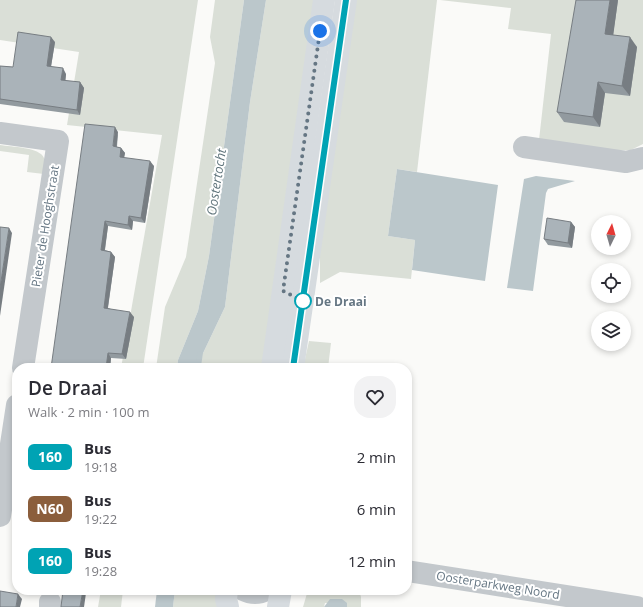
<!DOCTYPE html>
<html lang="en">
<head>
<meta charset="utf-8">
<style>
	:root { --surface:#fff; --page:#f2f2f3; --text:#2b2b33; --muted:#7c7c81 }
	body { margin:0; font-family:"Open Sans",sans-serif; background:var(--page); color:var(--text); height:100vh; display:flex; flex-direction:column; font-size:15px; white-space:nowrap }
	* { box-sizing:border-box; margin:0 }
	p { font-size:13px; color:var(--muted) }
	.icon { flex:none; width:22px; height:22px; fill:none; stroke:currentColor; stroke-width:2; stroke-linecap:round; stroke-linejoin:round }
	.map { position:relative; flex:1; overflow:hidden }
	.details { position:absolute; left:12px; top:363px; width:400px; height:232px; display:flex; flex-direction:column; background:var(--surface); border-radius:16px; box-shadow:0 2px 6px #0003 }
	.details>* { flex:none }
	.badge { padding:0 8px; border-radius:6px; font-size:14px; line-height:26px }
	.needle { width:26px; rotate:5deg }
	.buttons { position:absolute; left:591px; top:215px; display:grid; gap:8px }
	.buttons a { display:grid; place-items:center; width:40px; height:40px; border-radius:50%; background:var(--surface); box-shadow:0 2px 6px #0003; font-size:20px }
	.you { position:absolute; width:20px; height:20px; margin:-10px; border:3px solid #fff; border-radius:50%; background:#1a73e8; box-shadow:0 0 0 6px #1a73e833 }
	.map>.badge { position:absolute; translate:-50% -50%; box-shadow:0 0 0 2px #fff }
	.round { display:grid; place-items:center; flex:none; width:42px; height:42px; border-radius:16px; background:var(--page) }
	.head { display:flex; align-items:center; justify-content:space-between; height:68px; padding:0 16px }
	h1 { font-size:19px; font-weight:600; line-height:30px }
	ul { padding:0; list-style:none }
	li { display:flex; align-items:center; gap:12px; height:52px; padding:0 16px }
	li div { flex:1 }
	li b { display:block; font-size:15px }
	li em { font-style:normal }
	li .badge { min-width:44px; font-weight:700; text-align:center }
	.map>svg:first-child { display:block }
	.green { fill:#dadfd7 }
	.water { fill:#bbc7cb }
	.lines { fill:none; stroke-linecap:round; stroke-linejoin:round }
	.stream { stroke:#bbc7cb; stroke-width:5.5 }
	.minor { stroke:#c3c8cc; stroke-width:22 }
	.major { stroke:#d6dbdf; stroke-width:22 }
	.wall { fill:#929a9f }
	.shaded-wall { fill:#777d82 }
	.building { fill:#aab3b9; stroke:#777d82 }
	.line-casing { stroke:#fff; stroke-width:9 }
	.line { stroke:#00a3b4; stroke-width:6 }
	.walk { stroke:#657683; stroke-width:4; stroke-dasharray:0 7.2 }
	.stop-dot { fill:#fff; stroke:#00a3b4; stroke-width:2 }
	.labels { text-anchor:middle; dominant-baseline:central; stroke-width:4; stroke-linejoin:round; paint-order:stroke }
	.street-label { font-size:12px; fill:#657683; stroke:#fff }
	.stop-label { font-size:12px; font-weight:bold; fill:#657683; stroke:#fff; text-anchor:start }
	.water-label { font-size:13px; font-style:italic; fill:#60757c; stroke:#fff }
</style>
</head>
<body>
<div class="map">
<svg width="643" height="607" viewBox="0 0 643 607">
	<rect width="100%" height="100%" fill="#fafaf8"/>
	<g class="green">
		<path d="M0,0h198l-55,368h-22l41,-233 -95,-10 12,-73 -79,-12z"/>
		<path d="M215,0h29l-35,256 -11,55 -20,49 -1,8h-21l9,-61 21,-50 29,-194 -5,-26z"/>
		<path d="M266,0h53l-54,368h-69l29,-61 25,-205z"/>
		<path d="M354,0h83l-20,172 -20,-3 -9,67 27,4 -4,39 -71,-7 -20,11v-44z"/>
		<path d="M440,0h203v144l-12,6 -20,1 -72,-11 12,-106 -43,-5 3,-21z"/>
		<path d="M0,145c11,2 40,2 44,13 2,4 0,11 0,16l-17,-2 2,-17 -29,-4z"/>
		<path d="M309,341l22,2 -3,25h-25z"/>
		<path d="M101,590h22l-2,17h-23z"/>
		<path d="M175,590h41l3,17h-46z"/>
		<path d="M308,590h51l2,7v10h-14v-4h-22l-1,4h-21z"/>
	</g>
	<g class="water">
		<path d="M244,0h22l-16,102 -25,205 -29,61h-19l1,-8 20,-49 11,-55z"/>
		<path d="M397,169l101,16 -13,96 -73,-11 3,-30 -27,-4z"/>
		<path d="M536,176l39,5 -27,8 -2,4 -13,98 -26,-3 17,-109z"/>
		<path d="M157,590h18l-2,17h-18z"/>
		<path d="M330,599h12l5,4v4h-23z"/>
	</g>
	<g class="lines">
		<path class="stream" d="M198,368l2,-14"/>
		<g class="minor">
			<path d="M0,133l58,8 -35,227"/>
			<path d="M524,147l102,15 17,-4"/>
			<path d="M0,516l17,-111"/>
			<path d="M407,571l230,36"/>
			<path d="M243,590c8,4 16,4 24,0"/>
			<path d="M50,607v-5"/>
		</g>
		<g class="major">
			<path d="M272,368l52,-368"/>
			<path d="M293,368l53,-368"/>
			<path d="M227,590l-1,9 2,8"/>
			<path d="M278,607l3,-17"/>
		</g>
	</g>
	<g class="wall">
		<path d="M618,0l-5,35 24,12 -7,49 -25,-3 -5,34 -36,-5 -7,-10z"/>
		<path d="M55,42l-4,25 15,7 -1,7 15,1 4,6 -4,27 -80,-11v-38l13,1z"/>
		<path d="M118,132l-1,15 4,1 4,5 -1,5 30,8 -9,57 -12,-2 -1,9 -24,-4 -3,24 6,2 4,5 -7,51 26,9 -8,42 -15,-1 -1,10h-59z"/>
		<path d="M571,222l4,5 -3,21 -24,-3 -4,-6z"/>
		<path d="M63,590h29v4z"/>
	</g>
	<g class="shaded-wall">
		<path d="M610,0h8l-6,44 -7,-10z"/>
		<path d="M51,37l4,5 -5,30 -3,-6z"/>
		<path d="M630,37l7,10 -7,49 -8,-10z"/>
		<path d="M63,68l3,6 -1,11 -4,-5z"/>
		<path d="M80,82l4,6 -4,27 -3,-5z"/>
		<path d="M598,82l7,11 -5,34 -7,-10z"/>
		<path d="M115,127l3,5 -2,19 -3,-5z"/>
		<path d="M121,148l4,5 -2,9 -3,-5z"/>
		<path d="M150,161l4,5 -9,57 -4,-5z"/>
		<path d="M129,216l4,5 -1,9 -4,-5z"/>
		<path d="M105,221l3,5 -4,29 -3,-5z"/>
		<path d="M571,222l4,5 -3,21 -4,-5z"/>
		<path d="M9,228l3,5 -12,83v-28z"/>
		<path d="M111,252l4,5 -8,56 -3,-5z"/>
		<path d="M130,312l4,5 -8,42 -4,-5z"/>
		<path d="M108,353l3,5 -1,10h-4z"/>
		<path d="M83,590h1l2,3 -2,14h-4z"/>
		<path d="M89,590h3v4z"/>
		<path d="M18,594l4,5 -2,8h-4z"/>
	</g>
	<g class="building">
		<path d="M576,0h34l-5,34 25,3 -8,49 -24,-4 -5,35 -36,-5z"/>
		<path d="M18,32l33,5 -4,29 16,2 -2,12 19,2 -3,28 -77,-11v-33l13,1z"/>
		<path d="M85,124l30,3 -2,19 8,2 -1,9 30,4 -9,57 -12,-2 -1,9 -23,-4 -4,29 10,2 -7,56 26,4 -8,42 -14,-1 -2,15h-55z"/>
		<path d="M547,218l24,4 -3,21 -24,-4z"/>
		<path d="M0,227l9,1 -9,60z"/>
		<path d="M63,590h20l-3,17h-19z"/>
		<path d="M0,591l18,3 -2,13h-16z"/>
	</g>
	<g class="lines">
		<g class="line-casing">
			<path id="line" d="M293,368l53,-368"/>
		</g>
		<use href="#line" class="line"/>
		<path class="walk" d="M303,301l-20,-10 37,-260"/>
	</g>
	<circle class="stop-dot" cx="303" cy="301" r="8"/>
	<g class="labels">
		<g class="street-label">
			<text transform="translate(45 226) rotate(-81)">Pieter de Hooghstraat</text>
			<text transform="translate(498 585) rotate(9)">Oosterparkweg Noord</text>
		</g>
		<g class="stop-label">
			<text x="315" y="301">De Draai</text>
		</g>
		<g class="water-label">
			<text transform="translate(216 182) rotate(-81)">Oostertocht</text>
		</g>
	</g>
</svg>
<div class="buttons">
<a><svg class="needle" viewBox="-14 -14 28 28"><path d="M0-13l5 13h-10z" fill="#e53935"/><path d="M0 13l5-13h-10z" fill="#7c7c81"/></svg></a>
<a><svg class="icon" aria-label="locate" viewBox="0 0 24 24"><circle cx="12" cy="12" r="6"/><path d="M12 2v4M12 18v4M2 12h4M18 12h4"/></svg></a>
<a><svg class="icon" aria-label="layers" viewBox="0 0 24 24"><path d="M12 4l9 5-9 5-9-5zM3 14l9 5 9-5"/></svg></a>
</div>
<div class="you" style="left:320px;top:31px"></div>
<section class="details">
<div class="head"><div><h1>De Draai</h1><p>Walk · 2 min · 100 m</p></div><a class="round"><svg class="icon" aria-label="heart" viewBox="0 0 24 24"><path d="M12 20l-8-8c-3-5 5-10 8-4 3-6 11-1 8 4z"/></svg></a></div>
<ul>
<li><span class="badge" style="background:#00a3b4;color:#fff">160</span><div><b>Bus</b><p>19:18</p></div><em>2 min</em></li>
<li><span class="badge" style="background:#8b5e3c;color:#fff">N60</span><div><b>Bus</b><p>19:22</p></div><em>6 min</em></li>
<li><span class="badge" style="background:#00a3b4;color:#fff">160</span><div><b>Bus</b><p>19:28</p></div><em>12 min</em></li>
</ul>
</section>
</div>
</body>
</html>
